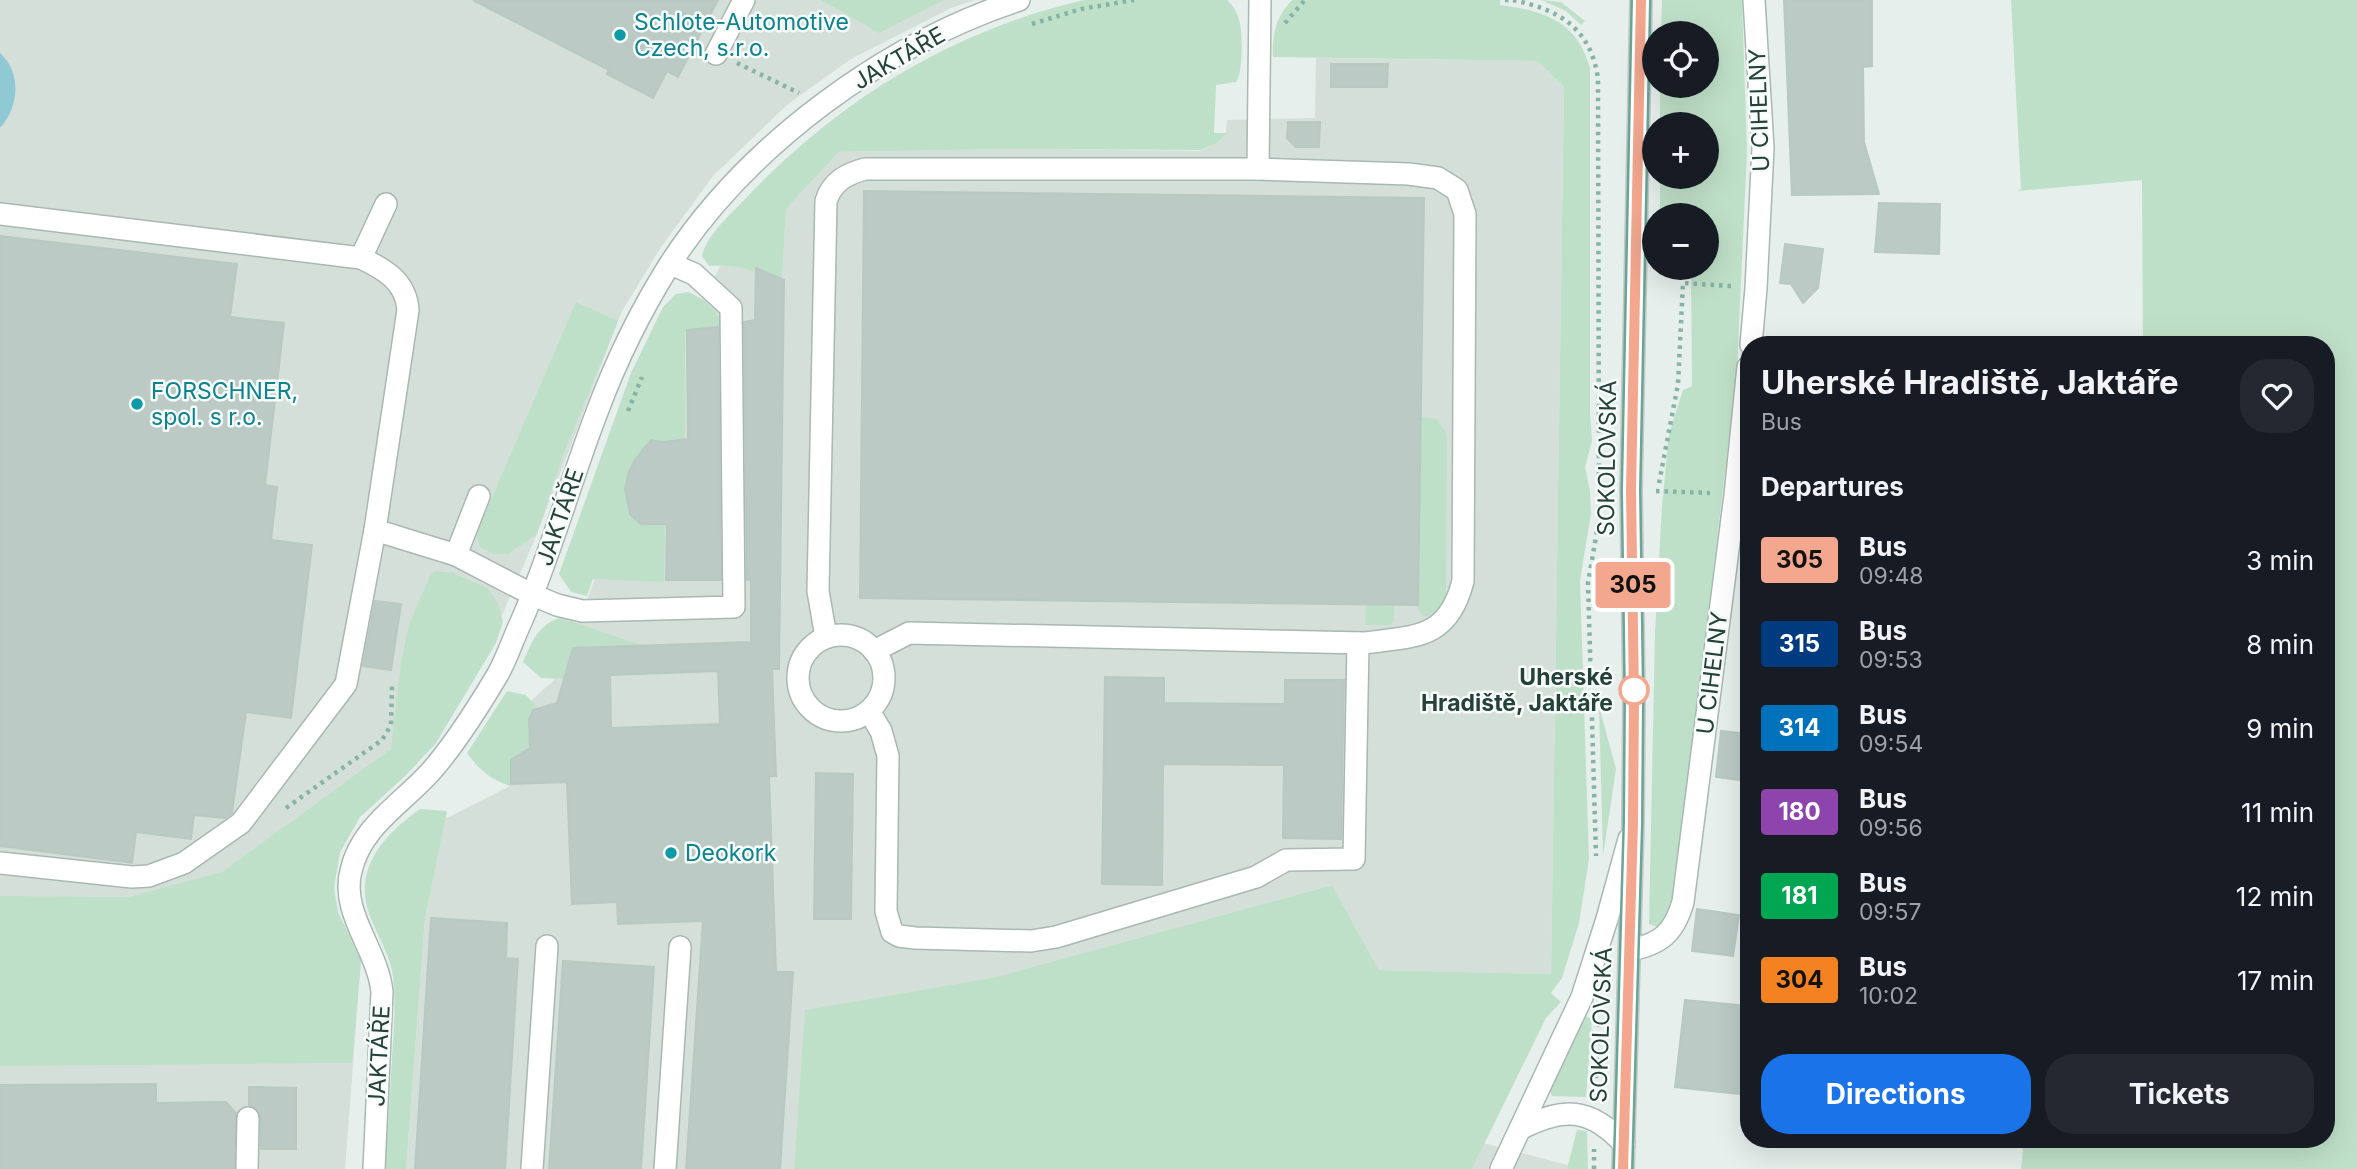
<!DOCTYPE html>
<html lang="en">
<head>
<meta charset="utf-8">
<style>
	:root { --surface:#171b24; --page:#242831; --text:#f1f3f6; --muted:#9ea1a6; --accent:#1a73e8 }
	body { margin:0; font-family:Inter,sans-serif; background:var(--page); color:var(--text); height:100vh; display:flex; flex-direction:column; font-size:26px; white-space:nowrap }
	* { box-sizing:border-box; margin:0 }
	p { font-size:23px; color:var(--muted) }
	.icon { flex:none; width:38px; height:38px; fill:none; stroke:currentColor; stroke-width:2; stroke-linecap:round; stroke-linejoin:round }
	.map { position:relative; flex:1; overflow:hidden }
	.panel { position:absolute; left:1740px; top:336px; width:595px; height:812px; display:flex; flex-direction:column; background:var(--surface); border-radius:28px; box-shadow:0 7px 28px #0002 }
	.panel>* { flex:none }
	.badge { padding:0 14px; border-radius:5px; font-size:24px; line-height:46px }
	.controls { position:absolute; left:1642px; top:21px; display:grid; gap:14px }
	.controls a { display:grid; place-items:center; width:77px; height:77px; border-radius:50%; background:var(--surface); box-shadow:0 7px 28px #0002; font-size:35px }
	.map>.badge { position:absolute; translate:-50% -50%; box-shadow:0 0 0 4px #fff }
	h2 { padding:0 21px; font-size:26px; line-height:63px }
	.round { display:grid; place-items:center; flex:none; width:74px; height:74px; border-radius:28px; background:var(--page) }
	.overview { display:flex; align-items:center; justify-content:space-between; height:119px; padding:0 21px }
	h1 { font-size:33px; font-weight:700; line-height:52px }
	.primary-button { display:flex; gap:14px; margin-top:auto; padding:14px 21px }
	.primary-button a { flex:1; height:80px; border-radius:28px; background:var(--accent); color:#fff; font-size:28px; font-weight:700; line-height:80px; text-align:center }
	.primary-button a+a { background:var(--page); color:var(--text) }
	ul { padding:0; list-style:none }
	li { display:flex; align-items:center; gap:21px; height:84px; padding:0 21px }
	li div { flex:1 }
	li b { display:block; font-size:26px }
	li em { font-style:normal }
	li .badge { min-width:77px; font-weight:700; text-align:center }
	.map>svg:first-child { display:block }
	.built { fill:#d4dfda }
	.green { fill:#bfe0c8 }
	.water { fill:#8ec9d4 }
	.building { fill:#bbcac4; stroke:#b8c9c2; stroke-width:2; fill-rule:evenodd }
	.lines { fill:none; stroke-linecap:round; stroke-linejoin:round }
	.minor-casing { stroke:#a8b8b2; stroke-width:24 }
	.major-casing { stroke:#c2cac8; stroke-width:24 }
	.path { stroke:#86b3a5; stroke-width:4.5; stroke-dasharray:3.5 5; stroke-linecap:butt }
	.minor { stroke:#fff; stroke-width:21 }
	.major { stroke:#6aa596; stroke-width:21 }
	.line-casing { stroke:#fff; stroke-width:16 }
	.line { stroke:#f2a78e; stroke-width:10 }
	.culture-dot { fill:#0f9aa8; stroke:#f7fbf9; stroke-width:2.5 }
	.stop-dot { fill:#fff; stroke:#f2a78e; stroke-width:3.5 }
	.labels { text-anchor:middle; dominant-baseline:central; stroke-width:5; stroke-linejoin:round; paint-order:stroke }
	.culture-label { font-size:23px; fill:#0d838f; stroke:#f7fbf9; text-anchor:start }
	.street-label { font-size:23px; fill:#24423a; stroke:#f7fbf9 }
	.stop-label { font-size:23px; font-weight:bold; fill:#24423a; stroke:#f7fbf9; text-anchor:end }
</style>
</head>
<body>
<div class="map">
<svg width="2357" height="1169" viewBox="0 0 2357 1169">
	<rect width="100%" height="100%" fill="#e6efeb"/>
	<g class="built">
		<path d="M0,0h975l-24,8 -100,51 -63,45 -75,72 -52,71 -39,64 -85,223 -43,100 -58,109 -30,32 -46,42 -20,35 -6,36 4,24 23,48 -16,209h-345z"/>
		<path d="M1316,58l223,3 25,26 -13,887 -172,-4 -47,-85 -335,92 -191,33 -12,159h-388l19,-250 20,-100 65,-33 22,-86 22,-20 6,-15 19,-43 108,-296 34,-61 26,2 35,14 4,-72 53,-57 172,-3 189,2 17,-8 9,-9 1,-14 88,-2z"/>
		<path d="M1484,1143l95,25v1h-107z"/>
	</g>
	<g class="green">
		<path d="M821,0h123l-65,33z"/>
		<path d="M1084,0h143c6,5 10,12 12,20 4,10 4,54 -3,62l-20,3 -2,48h13l-10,10 -16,7 -190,-1 -172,3 -53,57 -4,72c-24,-9 -47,-18 -73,-15l-7,-10c5,-22 30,-43 45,-59 92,-97 206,-167 337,-197z"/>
		<path d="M1292,0h208v5c44,6 77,16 90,63v344l2,29 -7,26 5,24 1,23 -11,67 9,278 -10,64 -17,55 -11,15 10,9 -15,16 -74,151h-678l11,-159 191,-33 336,-92 47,85 172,4 13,-887 -26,-26 -265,-4c-1,-23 3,-40 19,-57z"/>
		<path d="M1541,0l20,2 24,19 -4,4 -15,-14z"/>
		<path d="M1662,0h80l5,151 -10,218 -64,544 -16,14 -8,-3 6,-292 7,-126 7,-72 14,-44 9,-4 -1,-108 -15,-3 -3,-7h33v-53h-46v-38h46v-53h-46v-38h46v-53h-45z"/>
		<path d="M2011,0h346v1169h-336l3,-30h302v-794h-183l-1,-165 -124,11 3,-2z"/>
		<path d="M688,292c18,8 29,17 35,36l-38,5v193h-20l-1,56 -71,-3 -6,17 -16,-4 -12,-18 72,-201 32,-66 13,-13z"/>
		<path d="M576,302l42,19 -56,137 -25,76 -29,20h-14l-14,-7 -4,-12z"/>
		<path d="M1417,416l19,3 9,11 2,9 -1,158 -9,16 -14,4 -8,-14z"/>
		<path d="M435,571l18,2 34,15 11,15 5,19 -7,21 -60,100 -30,32 -46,42 -20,35 -6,36 4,24 23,48 -9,103 -352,3v-170l129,1 93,-25 169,-123 10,-86 8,-39 21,-48z"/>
		<path d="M1366,604h28v16l-4,5h-25z"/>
		<path d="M559,618l12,3 75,26 -74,3 -9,29 -22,-1 -18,-16c9,-20 14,-36 36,-44z"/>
		<path d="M507,691l19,4 11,12 -8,50 -19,29c-20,-7 -31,-16 -43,-33z"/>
		<path d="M1599,706l17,63 -13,87 -4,-151z"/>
		<path d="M420,809l27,2 -22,108 -19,250h-21c3,-37 5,-75 7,-112 2,-27 4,-54 1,-81 -4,-32 -31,-58 -28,-91 3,-34 29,-57 55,-76z"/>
		<path d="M1583,1015l9,4 -6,78 -34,-1 -4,-9z"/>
		<path d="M1577,1130l10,1 1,38h-21z"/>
	</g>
	<path class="water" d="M0,53c22,20 19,54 0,75z"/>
	<g class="building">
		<path d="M473,0h245l-40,77 -11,-6 -14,27 -46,-24 2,-4z"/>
		<path d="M1784,0h88v66l-9,1 1,75 15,52 -87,1z"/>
		<path d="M1331,64h57l-1,23h-56z"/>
		<path d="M1288,122h32l-1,25h-23l-9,-9z"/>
		<path d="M864,191l560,7 -6,407 -558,-7z"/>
		<path d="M1879,203l61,1 -1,50 -64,-2z"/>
		<path d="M0,236l237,28 -7,53 54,6 -19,162 12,2 -6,53 41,5 -21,173 -45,-6 -14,101 -7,5 -31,-3 -3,24 -55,-7 -4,31 -132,-17z"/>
		<path d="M1785,244l38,5 -5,39 -15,15 -12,-19 -11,-1z"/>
		<path d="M756,268l28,12 -5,389h-7l4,107h-7l7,196h17l-13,197h-94l17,-248 -85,3 -1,-22 -45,2 -5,-122 -56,2v-24l19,-12 -1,-29 4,-9 24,-7 16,-55 178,-6v-62h-4l-3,-258 11,-2zM718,671l2,53 -109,4 -1,-53z"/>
		<path d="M718,327l3,253h-55l1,-56h-26l-11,-10 -5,-25 3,-15 7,-14 16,-20 11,2 26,-3 -1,-109z"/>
		<path d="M375,601l26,3 -10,66 -28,-4z"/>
		<path d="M1105,677l59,1v25l121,1v-24h59l-3,159 -58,-1 1,-73 -121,-1 -1,121 -60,-1z"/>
		<path d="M1721,731l27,3v47l-32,-4z"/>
		<path d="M816,773l37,1 -2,145h-37z"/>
		<path d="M1697,909l42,6 -6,41 -41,-5z"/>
		<path d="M431,918l76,5 -1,35 12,1 -13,210h-90z"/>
		<path d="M563,961l91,6 -13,202h-92z"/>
		<path d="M1685,1000l63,6v89l-73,-8z"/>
		<path d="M156,1084v19l70,-1 10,11 -2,56h-234v-84z"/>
		<path d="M249,1087l47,1v61h-35v-31l-6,-11 -6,-2z"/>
	</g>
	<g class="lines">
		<g class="minor-casing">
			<g id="minor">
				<path d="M716,54l28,-54"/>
				<path d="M0,214l361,44"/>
				<path d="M1751,345l5,-57 7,-140 -9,-148"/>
				<path d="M375,530l33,-220c-2,-29 -24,-41 -47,-52l25,-54"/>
				<path d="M456,555l23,-59"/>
				<circle cx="841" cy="678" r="43"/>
				<path d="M826,637l-8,-46 8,-390c6,-19 20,-27 39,-32h393l2,-169"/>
				<path d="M874,651l35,-18 455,10c51,-7 84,-3 99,-62l2,-367 -8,-24 -19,-12 -29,-4 -151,-5"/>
				<path d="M869,711l12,20 7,25 -2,155 6,21 7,4 16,2 116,3 25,-4 200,-60 30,-17 68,-1 4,-216"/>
				<path d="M0,863l132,14 17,-1 35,-13 57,-40 105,-139 29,-154 81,25 77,40 24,10 25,6 152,-4 -3,-299 -37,-34 -23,-10"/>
				<path d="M1630,950c31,-6 44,-17 53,-48l52,-407 13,-128"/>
				<path d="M1520,1129c43,-22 70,-22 104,15"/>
				<path d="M247,1169l1,-51"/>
				<path d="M374,1169l8,-177c-4,-42 -42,-79 -31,-121 10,-46 54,-69 82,-102 25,-29 46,-63 65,-95 9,-16 15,-35 23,-52 30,-68 49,-140 76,-210 19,-51 44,-102 73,-148 77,-119 215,-220 349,-264"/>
				<path d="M532,1169l15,-223"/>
				<path d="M665,1169l15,-222"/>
				<path d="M1501,1169l81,-172 25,-78 22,-80"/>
			</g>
		</g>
		<g class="major-casing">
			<path id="major" d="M1623,1169l10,-346 1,-126 -3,-207 10,-490"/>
		</g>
		<g class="path">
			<path d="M1505,0h8"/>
			<path d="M1513,0c46,10 77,27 85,78l1,410 -1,37 -10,58 8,273"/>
			<path d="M1285,23l20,-23"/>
			<path d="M1032,24l49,-15 53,-9"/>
			<path d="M737,63l62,30"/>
			<path d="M628,411l14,-34"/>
			<path d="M1659,483l19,-99 5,-101 48,3"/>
			<path d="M1656,491l54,2"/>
			<path d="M286,808l96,-68 9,-15 1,-40"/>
			<path d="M1595,1095l4,-72"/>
			<path d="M1594,1169v-20"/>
		</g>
		<use href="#minor" class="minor"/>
		<use href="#major" class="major"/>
	</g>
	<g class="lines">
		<g class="line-casing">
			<path id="line" d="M1623,1169l10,-346 1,-126 -3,-207 10,-490"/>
		</g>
		<use href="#line" class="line"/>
	</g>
	<g class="culture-dot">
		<circle cx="620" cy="35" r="7"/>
		<circle cx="137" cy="404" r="7"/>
		<circle cx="671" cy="853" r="7"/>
	</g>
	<circle class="stop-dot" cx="1634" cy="690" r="14"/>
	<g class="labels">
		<g class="culture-label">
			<text x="634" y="22">Schlote-Automotive<tspan x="634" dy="26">Czech, s.r.o.</tspan></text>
			<text x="151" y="391">FORSCHNER,<tspan x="151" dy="26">spol. s r.o.</tspan></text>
			<text x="685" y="853">Deokork</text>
		</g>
		<g class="street-label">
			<text transform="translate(899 58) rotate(-30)">JAKTÁŘE</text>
			<text transform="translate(1759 110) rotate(-92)">U CIHELNY</text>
			<text transform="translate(1607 458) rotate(-89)">SOKOLOVSKÁ</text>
			<text transform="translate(560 517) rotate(-71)">JAKTÁŘE</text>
			<text transform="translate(1712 673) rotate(-83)">U CIHELNY</text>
			<text transform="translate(1601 1025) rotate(-88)">SOKOLOVSKÁ</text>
			<text transform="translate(379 1056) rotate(-87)">JAKTÁŘE</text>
		</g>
		<g class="stop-label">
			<text x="1613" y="677">Uherské<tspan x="1613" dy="26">Hradiště, Jaktáře</tspan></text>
		</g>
	</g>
</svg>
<div class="controls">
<a><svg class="icon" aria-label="locate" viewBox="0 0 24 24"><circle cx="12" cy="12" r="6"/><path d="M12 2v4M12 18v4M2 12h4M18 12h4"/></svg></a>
<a>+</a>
<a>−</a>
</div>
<b class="badge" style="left:1633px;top:585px;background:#f2a78e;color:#111">305</b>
<section class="panel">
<div class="overview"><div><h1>Uherské Hradiště, Jaktáře</h1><p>Bus</p></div><a class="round"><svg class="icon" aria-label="heart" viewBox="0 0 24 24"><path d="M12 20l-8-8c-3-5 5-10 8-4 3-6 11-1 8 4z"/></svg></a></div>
<h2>Departures</h2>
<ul>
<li><span class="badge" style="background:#f2a78e;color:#111">305</span><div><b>Bus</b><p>09:48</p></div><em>3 min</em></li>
<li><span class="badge" style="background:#003b80;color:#fff">315</span><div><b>Bus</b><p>09:53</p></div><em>8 min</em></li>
<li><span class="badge" style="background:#0072bc;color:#fff">314</span><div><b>Bus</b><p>09:54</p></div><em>9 min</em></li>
<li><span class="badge" style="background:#8e44ad;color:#fff">180</span><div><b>Bus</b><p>09:56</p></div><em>11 min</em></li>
<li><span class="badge" style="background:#00a651;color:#fff">181</span><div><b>Bus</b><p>09:57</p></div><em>12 min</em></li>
<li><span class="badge" style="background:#f58220;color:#111">304</span><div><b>Bus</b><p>10:02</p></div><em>17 min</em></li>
</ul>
<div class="primary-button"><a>Directions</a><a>Tickets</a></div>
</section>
</div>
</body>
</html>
